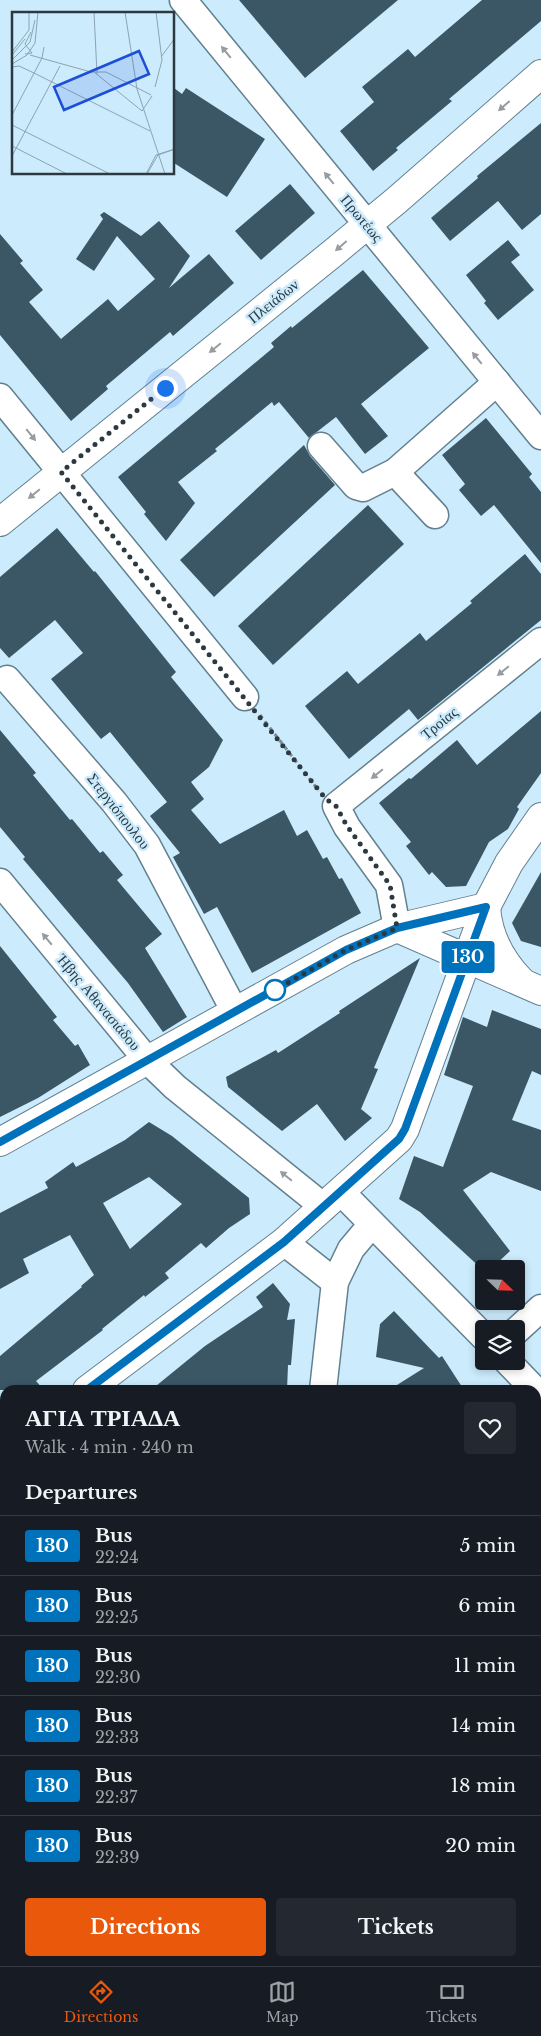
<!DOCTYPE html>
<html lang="en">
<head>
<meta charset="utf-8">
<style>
	:root { --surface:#171b24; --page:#242831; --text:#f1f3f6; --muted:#9ea1a6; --line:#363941; --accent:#ea580c }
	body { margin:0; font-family:"Libre Baskerville",serif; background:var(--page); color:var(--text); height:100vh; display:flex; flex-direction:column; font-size:19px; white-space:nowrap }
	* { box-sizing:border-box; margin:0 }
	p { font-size:16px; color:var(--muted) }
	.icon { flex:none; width:28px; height:28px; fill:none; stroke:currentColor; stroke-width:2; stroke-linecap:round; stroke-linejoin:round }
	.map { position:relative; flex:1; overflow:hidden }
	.sheet { position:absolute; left:0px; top:1385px; width:541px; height:581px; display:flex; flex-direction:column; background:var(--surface); border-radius:15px 15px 0 0; box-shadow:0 2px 8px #0003 }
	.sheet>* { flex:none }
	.badge { padding:0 10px; border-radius:4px; font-size:18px; line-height:32px }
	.needle { width:32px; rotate:113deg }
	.fabs { position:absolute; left:475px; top:1260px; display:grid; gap:10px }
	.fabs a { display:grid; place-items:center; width:50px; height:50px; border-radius:5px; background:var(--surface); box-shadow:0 2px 8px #0003; font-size:25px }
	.you { position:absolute; width:25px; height:25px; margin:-12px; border:4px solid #fff; border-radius:50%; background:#1a73e8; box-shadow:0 0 0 8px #1a73e833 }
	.map>.badge { position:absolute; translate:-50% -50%; box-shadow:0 0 0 2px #fff }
	h2 { padding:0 25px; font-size:19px; line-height:45px }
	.round { display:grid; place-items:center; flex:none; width:52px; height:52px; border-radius:5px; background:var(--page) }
	.overview { display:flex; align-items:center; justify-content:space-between; height:85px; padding:0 25px }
	h1 { font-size:24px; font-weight:700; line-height:38px }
	.primary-button { display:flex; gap:10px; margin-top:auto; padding:10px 25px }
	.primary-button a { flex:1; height:58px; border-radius:5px; background:var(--accent); color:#fff; font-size:20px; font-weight:700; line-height:58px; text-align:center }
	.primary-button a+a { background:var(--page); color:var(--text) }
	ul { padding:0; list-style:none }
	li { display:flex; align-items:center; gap:15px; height:60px; padding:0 25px; border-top:1px solid var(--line) }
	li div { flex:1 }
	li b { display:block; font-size:19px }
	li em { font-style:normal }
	li .badge { min-width:55px; font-weight:700; text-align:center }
	.tab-bar { display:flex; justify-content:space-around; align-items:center; height:70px; border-top:1px solid var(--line); background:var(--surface); font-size:14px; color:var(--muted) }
	.tab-bar a { display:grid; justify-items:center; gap:2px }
	.tab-bar .on { color:var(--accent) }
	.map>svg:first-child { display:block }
	.building { fill:#3b5765; fill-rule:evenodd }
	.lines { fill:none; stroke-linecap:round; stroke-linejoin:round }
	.minor-casing { stroke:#63808f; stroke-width:29 }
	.tertiary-casing { stroke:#63808f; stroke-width:30 }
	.secondary-casing { stroke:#63808f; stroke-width:30 }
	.path { stroke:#778d99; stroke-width:3; stroke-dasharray:4 4; stroke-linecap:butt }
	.minor { stroke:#fff; stroke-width:26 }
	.tertiary { stroke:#fff; stroke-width:28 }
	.secondary { stroke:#fff; stroke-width:28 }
	.oneway { fill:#969ca0 }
	.line-casing { stroke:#fff; stroke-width:11 }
	.line { stroke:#0072bc; stroke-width:8 }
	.walk { stroke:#2c3940; stroke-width:5; stroke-dasharray:0 9 }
	.stop-dot { fill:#fff; stroke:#0072bc; stroke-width:2.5 }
	.labels { text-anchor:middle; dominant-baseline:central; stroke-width:5; stroke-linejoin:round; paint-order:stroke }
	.street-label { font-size:15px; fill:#2c3940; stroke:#ccebfd }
	.inset-road { fill:none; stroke:#8ca4b1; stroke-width:1 }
	.view { fill:#1d4ed8; fill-opacity:0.15; stroke:#1d4ed8; stroke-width:2.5 }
	.inset-edge { fill:none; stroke:#2c3940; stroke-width:2.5 }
</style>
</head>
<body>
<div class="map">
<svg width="541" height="1966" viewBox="0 0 541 1966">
	<rect width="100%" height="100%" fill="#ccebfd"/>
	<g class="building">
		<path d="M239,0h159l-93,78z"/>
		<path d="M482,0h59v21l-92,78 3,2 -56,47 2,2 -25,21 -33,-40 34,-29 -12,-15 46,-38 7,8z"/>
		<path d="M174,88l8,6 4,-6 79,51 -38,58 -53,-34z"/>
		<path d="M541,123v91l-19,16 -24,-29 -48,40 -19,-23 47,-40 -1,-2z"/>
		<path d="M290,184l25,29 -54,47 -26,-29z"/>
		<path d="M104,212l37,24 18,-15 31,35 -21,32 40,-34 25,29 -61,53 -3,-4 -64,54 2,3 -37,32 -71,-86v-101l23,27 -3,2 23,27 -14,12 32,37 47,-40 10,12 37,-32 -38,-43 -23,35 -18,-12 27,-40 -3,-4z"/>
		<path d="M508,240l12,15 -9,7 23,28 -36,30 -14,-17 2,-2 -20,-26z"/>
		<path d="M363,270l66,78 -68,56 27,32 -23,18 -29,-37 -27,21 -30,-36 -5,4 -2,-4 -57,47 2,2 -39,31 17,21 -29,38 -22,-27 2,-2 -28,-35 156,-130 -3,-4 20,-17 1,2z"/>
		<path d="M486,418l46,56 -3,3 12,15v71l-47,-58 -13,11 -22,-26 6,-6 -23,-29z"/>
		<path d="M304,445l6,11 25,29 -121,112 -34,-37z"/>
		<path d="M368,505l36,39 -131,121 -35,-39z"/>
		<path d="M57,528l37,44 1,-1 81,101 -5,5 52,63 -14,27 -18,15 13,17 -13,11 29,34 64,-34 13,26 10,-6 16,29 4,-2 12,22 3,-1 19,35 -109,60 -35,-66 -13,7 -31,-57 7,-4 -30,-37 17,-14 -57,-70 -9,7 -50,-60 32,-26 -28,-33 -46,38 -9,-10v-71z"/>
		<path d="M525,554l16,20v46l-123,100 -9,-11 -60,50 -44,-53 42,-35 11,13 62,-51 6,8 46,-38 -2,-2z"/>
		<path d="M541,711v62l-24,34 2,2 -11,20 -19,13 -23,44 -20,1 -14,-15 -3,3 -23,-29 5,-4 -32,-39 30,-25 2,1 46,-39 20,25z"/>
		<path d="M0,730l36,43 -3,2 37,45 2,-1 28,34 3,-2 20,24 -6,5 45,54 -17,14 42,69 -24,15 -35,-49 -105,-124 2,-2 -25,-30z"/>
		<path d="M541,872v75l-20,-6 -9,-18z"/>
		<path d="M0,946l57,71 -4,3 22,26 3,-2 12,21 -52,33 -38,19z"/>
		<path d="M420,958l-46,110 4,1 -17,40 11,9 -27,23 -28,-37 -35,27 -54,-44 -2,-10 50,-27 2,3 62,-40 -1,-2z"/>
		<path d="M492,1010l49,19v46l-9,-4 -20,49 29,10v61l-50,-19 -28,18 47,61 -19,18h-7v2l-64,-59 -21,-13 15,-43 29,11 30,-81 -29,-11 19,-58 24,10z"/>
		<path d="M149,1122l23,14 77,62 1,16 -21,14 -23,20 -5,-5 -36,30 4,5 -24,19 -1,-2 -42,34 1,1 -67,51 8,9h-44v-34l82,-69 -1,-1 13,-11 -24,-40 -47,24 6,14 -29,16v-76l48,-25 -3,-6 28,-20 3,5 49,-27zM149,1177l33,27 -52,45 -27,-46z"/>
		<path d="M273,1283l17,21 -3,16 8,-1 -4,46h-3l-1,25h-136l54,-44 58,-39 -7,-10z"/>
		<path d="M394,1311l45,47 3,-2 22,34h-75l35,-22 -48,-11 4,-33z"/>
	</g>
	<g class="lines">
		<g class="minor-casing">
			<g id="minor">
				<path d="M183,0l358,436"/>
				<path d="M0,397l245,300"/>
				<path d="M321,446l35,40 7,2 32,-16 102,-90"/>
				<path d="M395,472l40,43"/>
				<path d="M7,679l107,123 33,43 88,167"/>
				<path d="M0,882l147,178 28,27 149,120"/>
				<path d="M397,928l-8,-43 -42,-58 -11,-21 205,-165"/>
				<path d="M341,1192l143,145"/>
				<path d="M284,1242l51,40"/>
				<path d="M516,1331l25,-23"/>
				<path d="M507,1361l28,29"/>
				<path d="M323,1390l12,-108 16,-33 21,-25"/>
				<path d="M0,1861l5,13"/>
				<path d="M536,1897h5"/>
				<path d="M0,1924h5"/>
				<path d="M19,1966l1,-5"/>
				<path d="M280,1966v-5"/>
			</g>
		</g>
		<g class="tertiary-casing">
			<g id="tertiary">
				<path d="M0,522l333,-269 64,-53 144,-126"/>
				<path d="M486,907c2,30 15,54 36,75"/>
				<path d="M397,928l144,63"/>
				<path d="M0,1142l346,-192 51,-22 89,-21"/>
				<path d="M87,1390l197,-148 115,-103 6,-10 81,-222 23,-44 32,-46"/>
				<path d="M0,1455l5,-4"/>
			</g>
		</g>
		<g class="secondary-casing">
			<g id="secondary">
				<path d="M0,1612l5,1"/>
				<path d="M0,1640l5,1"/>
				<path d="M536,1736l5,1"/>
				<path d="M536,1764l5,1"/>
			</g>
		</g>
		<path class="path" d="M260,715l59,76"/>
		<use href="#minor" class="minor"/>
		<use href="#tertiary" class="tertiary"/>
		<use href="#secondary" class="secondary"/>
	</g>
	<defs><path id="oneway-solid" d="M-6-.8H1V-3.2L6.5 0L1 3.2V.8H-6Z" transform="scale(1.25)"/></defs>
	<g class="oneway">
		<use href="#oneway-solid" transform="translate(226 52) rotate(-129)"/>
		<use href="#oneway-solid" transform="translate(504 106) rotate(139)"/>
		<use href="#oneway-solid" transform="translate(329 178) rotate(-129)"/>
		<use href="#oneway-solid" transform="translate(341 246) rotate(139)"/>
		<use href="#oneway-solid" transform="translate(215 348) rotate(141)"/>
		<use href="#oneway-solid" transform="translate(477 358) rotate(-129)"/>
		<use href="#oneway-solid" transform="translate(31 435) rotate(51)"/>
		<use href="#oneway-solid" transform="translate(34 494) rotate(141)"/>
		<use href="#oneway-solid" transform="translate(503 671) rotate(141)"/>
		<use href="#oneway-solid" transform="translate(377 774) rotate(141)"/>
		<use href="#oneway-solid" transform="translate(47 939) rotate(-130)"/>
		<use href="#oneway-solid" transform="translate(286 1176) rotate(-141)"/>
	</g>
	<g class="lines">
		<g class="line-casing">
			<path id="line" d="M0,1142l346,-192 51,-22 89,-21 -81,222 -6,10 -115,103 -197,148"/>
		</g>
		<use href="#line" class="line"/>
		<path class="walk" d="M165,388l-104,84 265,327 10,7 11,20 43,59 7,43 -51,22 -71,40"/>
	</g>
	<circle class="stop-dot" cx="275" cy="990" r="10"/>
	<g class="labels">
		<g class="street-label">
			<text transform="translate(362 218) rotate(50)">Πρωτέως</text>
			<text transform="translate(273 301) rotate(-39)">Πλειάδων</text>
			<text transform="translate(439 723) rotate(-39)">Τροίας</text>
			<text transform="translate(119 811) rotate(52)">Στεργιόπουλου</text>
			<text transform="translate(99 1002) rotate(50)">Ήβης Αθανασιάδου</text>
		</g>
	</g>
	<g transform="translate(12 12)">
		<rect width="162" height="162" fill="#ccebfd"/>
		<path class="inset-road" d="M82,0l3,62M113,0l12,77 28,85M0,40l17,-22v-18M13,42l7,-1 -7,-9 6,-12M0,43l13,-16M18,43l61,17h15l45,23M149,45l14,-19M0,48l18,-18 5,-22M0,52l15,-9 8,-12 3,-31M0,55l7,-1 15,7 116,58M82,60l48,39 10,-15M143,75l7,-27 -6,-48M0,103l30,-57 2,-11M0,113l98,49M0,134l55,28M0,144l48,-90M134,162l10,-19 19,-6M135,162l11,-19 17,-6"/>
		<path class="view" d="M127,39l10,23 -85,36 -10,-23z"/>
		<rect width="162" height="162" class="inset-edge"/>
	</g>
</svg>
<div class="fabs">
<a><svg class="needle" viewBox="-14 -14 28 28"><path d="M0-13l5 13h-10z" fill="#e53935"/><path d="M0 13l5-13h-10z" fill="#9ea1a6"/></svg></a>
<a><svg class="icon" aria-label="layers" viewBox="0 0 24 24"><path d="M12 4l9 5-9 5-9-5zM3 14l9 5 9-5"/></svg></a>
</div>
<div class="you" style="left:165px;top:388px"></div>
<b class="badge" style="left:468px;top:957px;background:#0072bc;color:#fff">130</b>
<section class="sheet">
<div class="overview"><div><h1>ΑΓΙΑ ΤΡΙΑΔΑ</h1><p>Walk · 4 min · 240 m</p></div><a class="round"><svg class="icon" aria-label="heart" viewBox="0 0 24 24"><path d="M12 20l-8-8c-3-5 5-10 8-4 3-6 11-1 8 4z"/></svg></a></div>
<h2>Departures</h2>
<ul>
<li><span class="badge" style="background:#0072bc;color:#fff">130</span><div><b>Bus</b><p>22:24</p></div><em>5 min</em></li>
<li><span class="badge" style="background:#0072bc;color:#fff">130</span><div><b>Bus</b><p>22:25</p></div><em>6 min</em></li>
<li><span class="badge" style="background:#0072bc;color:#fff">130</span><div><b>Bus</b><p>22:30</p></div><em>11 min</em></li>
<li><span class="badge" style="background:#0072bc;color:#fff">130</span><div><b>Bus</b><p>22:33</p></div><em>14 min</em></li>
<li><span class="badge" style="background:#0072bc;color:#fff">130</span><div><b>Bus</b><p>22:37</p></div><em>18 min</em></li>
<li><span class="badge" style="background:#0072bc;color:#fff">130</span><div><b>Bus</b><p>22:39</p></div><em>20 min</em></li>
</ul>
<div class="primary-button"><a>Directions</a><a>Tickets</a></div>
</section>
</div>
<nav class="tab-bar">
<a class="on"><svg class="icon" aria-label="directions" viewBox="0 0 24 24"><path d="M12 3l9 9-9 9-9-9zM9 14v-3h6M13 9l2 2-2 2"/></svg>Directions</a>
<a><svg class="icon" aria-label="map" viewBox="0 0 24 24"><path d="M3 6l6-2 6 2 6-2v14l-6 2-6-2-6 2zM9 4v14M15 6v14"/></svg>Map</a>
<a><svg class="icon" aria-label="tickets" viewBox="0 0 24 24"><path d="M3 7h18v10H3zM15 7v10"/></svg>Tickets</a>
</nav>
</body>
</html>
